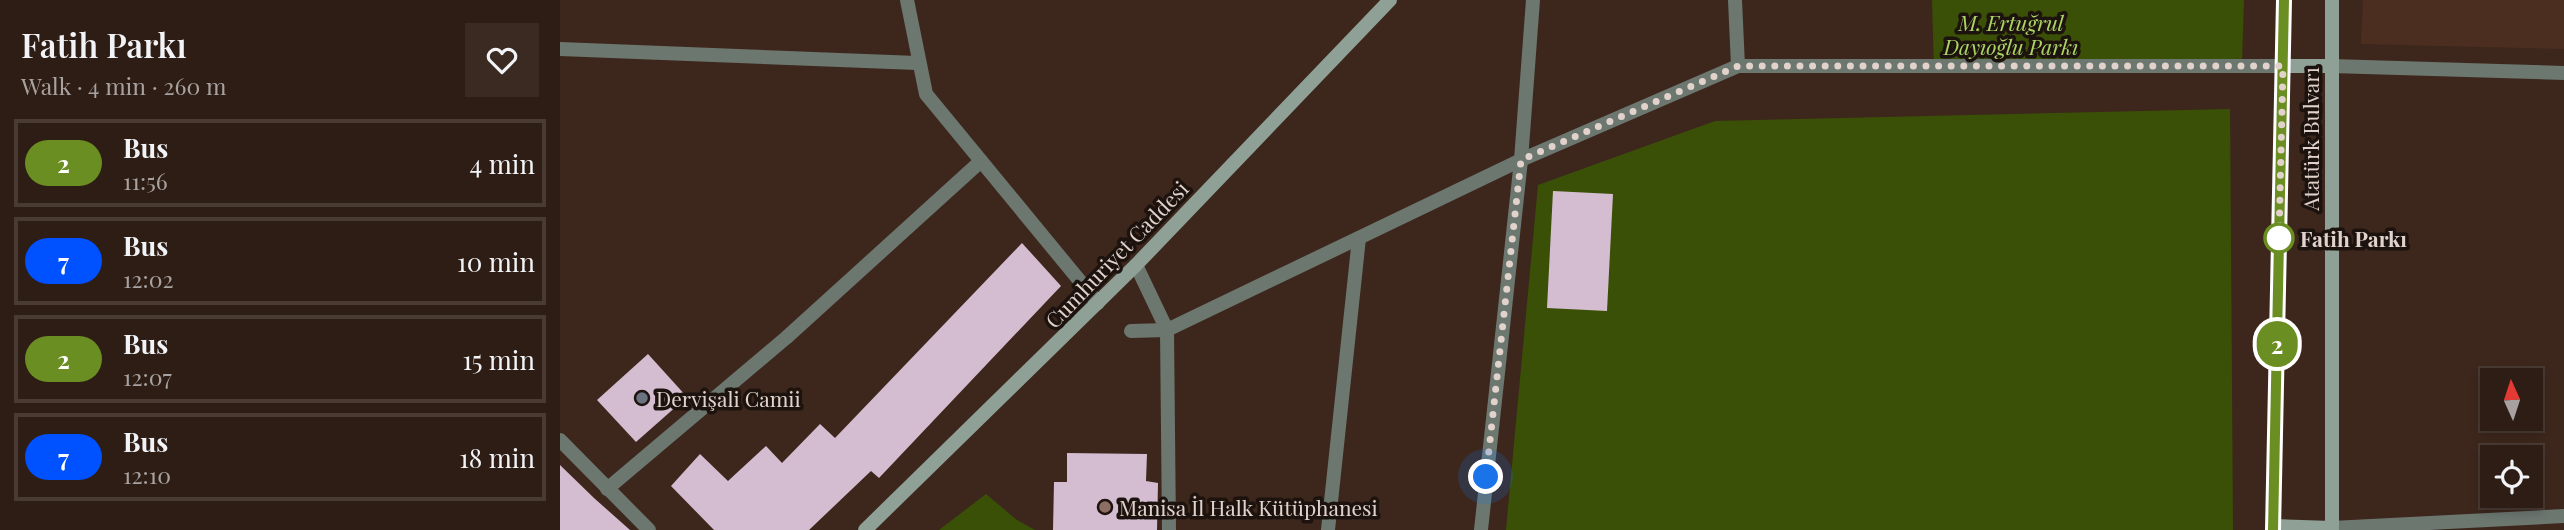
<!DOCTYPE html>
<html lang="en">
<head>
<meta charset="utf-8">
<style>
	:root { --surface:#2e1d15; --page:#3a2a22; --text:#f1f3f6; --muted:#a7a2a0; --line:#493b34 }
	body { margin:0; font-family:"Playfair Display",serif; background:var(--page); color:var(--text); height:100vh; display:flex; flex-direction:column; font-size:26px; white-space:nowrap }
	* { box-sizing:border-box; margin:0 }
	p { font-size:23px; color:var(--muted) }
	.icon { flex:none; width:38px; height:38px; fill:none; stroke:currentColor; stroke-width:2; stroke-linecap:round; stroke-linejoin:round }
	.map { position:relative; flex:1; overflow:hidden }
	.side { display:flex; flex-direction:column; background:var(--surface); width:560px }
	.side>* { flex:none }
	.badge { padding:0 14px; border-radius:23px; font-size:24px; line-height:46px }
	.needle { width:46px; rotate:357deg }
	.controls { position:absolute; left:1920px; top:368px; display:grid; gap:14px }
	.controls a { display:grid; place-items:center; width:63px; height:63px; border-radius:0px; background:var(--surface); box-shadow:0 4px 10px #0003,0 0 0 2px var(--line); font-size:35px }
	.you { position:absolute; width:35px; height:35px; margin:-18px; border:5px solid #fff; border-radius:50%; background:#1a73e8; box-shadow:0 0 0 10px #1a73e833 }
	.map>.badge { position:absolute; translate:-50% -50%; box-shadow:0 0 0 4px #fff }
	.round { display:grid; place-items:center; flex:none; width:74px; height:74px; border-radius:0px; background:var(--page) }
	.headline { display:flex; align-items:center; justify-content:space-between; height:119px; padding:0 21px }
	h1 { font-size:33px; font-weight:600; line-height:52px }
	ul { padding:0; list-style:none }
	li { display:flex; align-items:center; gap:21px; height:88px; margin:0 14px 10px; padding:0 7px; border:4px solid var(--line); border-radius:0px }
	li div { flex:1 }
	li b { display:block; font-size:26px }
	li em { font-style:normal }
	li .badge { min-width:77px; font-weight:700; text-align:center }
	main { display:flex; flex:1; min-height:0 }
	.map>svg:first-child { display:block }
	.built { fill:#4b2e20 }
	.green { fill:#3a5007 }
	.building { fill:#d4bcd1 }
	.lines { fill:none; stroke-linecap:round; stroke-linejoin:round }
	.pedestrian { stroke:#6c7770; stroke-width:14 }
	.minor { stroke:#6c7770; stroke-width:14 }
	.tertiary { stroke:#6c7770; stroke-width:14 }
	.secondary { stroke:#8fa196; stroke-width:14 }
	.line-casing { stroke:#fff; stroke-width:16 }
	.line { stroke:#6b8e23; stroke-width:10 }
	.walk { stroke:#e2d2cc; stroke-width:7; stroke-dasharray:0 12.6 }
	.stop-dot { fill:#fff; stroke:#6b8e23; stroke-width:3.5 }
	.worship-dot { fill:#6b7280; stroke:#1d130e; stroke-width:2.5 }
	.education-dot { fill:#8d6e63; stroke:#1d130e; stroke-width:2.5 }
	.labels { text-anchor:middle; dominant-baseline:central; stroke-width:7; stroke-linejoin:round; paint-order:stroke }
	.park-label { font-size:21px; font-style:italic; fill:#abd464; stroke:#1d130e }
	.street-label { font-size:21px; fill:#e2d2cc; stroke:#1d130e }
	.stop-label { font-size:21px; font-weight:bold; fill:#e2d2cc; stroke:#1d130e; text-anchor:start }
	.poi-label { font-size:21px; fill:#e2d2cc; stroke:#1d130e; text-anchor:start }
</style>
</head>
<body>
<main>
<section class="side">
<div class="headline"><div><h1>Fatih Parkı</h1><p>Walk · 4 min · 260 m</p></div><a class="round"><svg class="icon" aria-label="heart" viewBox="0 0 24 24"><path d="M12 20l-8-8c-3-5 5-10 8-4 3-6 11-1 8 4z"/></svg></a></div>
<ul>
<li><span class="badge" style="background:#6b8e23;color:#fff">2</span><div><b>Bus</b><p>11:56</p></div><em>4 min</em></li>
<li><span class="badge" style="background:#0051ff;color:#fff">7</span><div><b>Bus</b><p>12:02</p></div><em>10 min</em></li>
<li><span class="badge" style="background:#6b8e23;color:#fff">2</span><div><b>Bus</b><p>12:07</p></div><em>15 min</em></li>
<li><span class="badge" style="background:#0051ff;color:#fff">7</span><div><b>Bus</b><p>12:10</p></div><em>18 min</em></li>
</ul>
</section>
<div class="map">
<svg width="2004" height="530" viewBox="0 0 2004 530">
	<rect width="100%" height="100%" fill="#3d271c"/>
	<path class="built" d="M1803,0h201v49l-203,-5z"/>
	<g class="green">
		<path d="M1372,0h312l-2,62 -308,9z"/>
		<path d="M1670,109l3,421h-727l32,-345 177,-64z"/>
		<path d="M426,494l31,26 18,10h-96z"/>
	</g>
	<g class="building">
		<path d="M993,191l60,3 -6,117 -60,-3z"/>
		<path d="M462,243l39,43 -182,192 -8,-7 -62,59h-95l-43,-44 29,-32 28,27 38,-35 16,17 38,-39 15,14z"/>
		<path d="M88,354l39,43 -51,45 -39,-42z"/>
		<path d="M507,453l80,1 -1,27 12,2 -1,47h-104l1,-48h13z"/>
		<path d="M0,465l34,33 36,32h-70z"/>
	</g>
	<g class="lines">
		<path class="pedestrian" d="M47,489l180,-152"/>
		<g class="minor">
			<path d="M347,0l19,94 172,209"/>
			<path d="M1175,0l3,66"/>
			<path d="M0,49l357,14"/>
			<path d="M1771,66l233,7"/>
			<path d="M576,265l31,65 2,200"/>
			<path d="M571,331l36,-1 354,-170 217,-94h545"/>
			<path d="M227,337l194,-176"/>
			<path d="M1772,528l232,-12"/>
			<path d="M768,530l31,-292"/>
		</g>
		<g class="tertiary">
			<path d="M0,440l89,90"/>
			<path d="M921,530l40,-370 12,-160"/>
		</g>
		<g class="secondary">
			<path d="M1772,0v530"/>
			<path d="M1723,66h48"/>
			<path d="M1713,526l59,2"/>
			<path d="M305,530l271,-265 254,-265"/>
			<path d="M1713,530l11,-530"/>
		</g>
	</g>
	<g class="lines">
		<g class="line-casing">
			<path id="line" d="M1713,530l11,-530"/>
		</g>
		<use href="#line" class="line"/>
		<path class="walk" d="M926,477l35,-317 217,-94h545l-4,172"/>
	</g>
	<circle class="stop-dot" cx="1719" cy="238" r="14"/>
	<circle class="worship-dot" cx="82" cy="398" r="7"/>
	<circle class="education-dot" cx="545" cy="507" r="7"/>
	<g class="labels">
		<g class="park-label">
			<text x="1451" y="22">M. Ertuğrul<tspan x="1451" dy="24">Dayıoğlu Parkı</tspan></text>
		</g>
		<g class="street-label">
			<text transform="translate(1750 139) rotate(-90)">Atatürk Bulvarı</text>
			<text transform="translate(556 254) rotate(-46)">Cumhuriyet Caddesi</text>
		</g>
		<g class="stop-label">
			<text x="1740" y="238">Fatih Parkı</text>
		</g>
		<g class="poi-label">
			<text x="96" y="398">Dervişali Camii</text>
			<text x="559" y="507">Manisa İl Halk Kütüphanesi</text>
		</g>
	</g>
</svg>
<div class="controls">
<a><svg class="needle" viewBox="-14 -14 28 28"><path d="M0-13l5 13h-10z" fill="#e53935"/><path d="M0 13l5-13h-10z" fill="#a7a2a0"/></svg></a>
<a><svg class="icon" aria-label="locate" viewBox="0 0 24 24"><circle cx="12" cy="12" r="6"/><path d="M12 2v4M12 18v4M2 12h4M18 12h4"/></svg></a>
</div>
<div class="you" style="left:926px;top:477px"></div>
<b class="badge" style="left:1717px;top:344px;background:#6b8e23;color:#fff">2</b>
</div>
</main>
</body>
</html>
